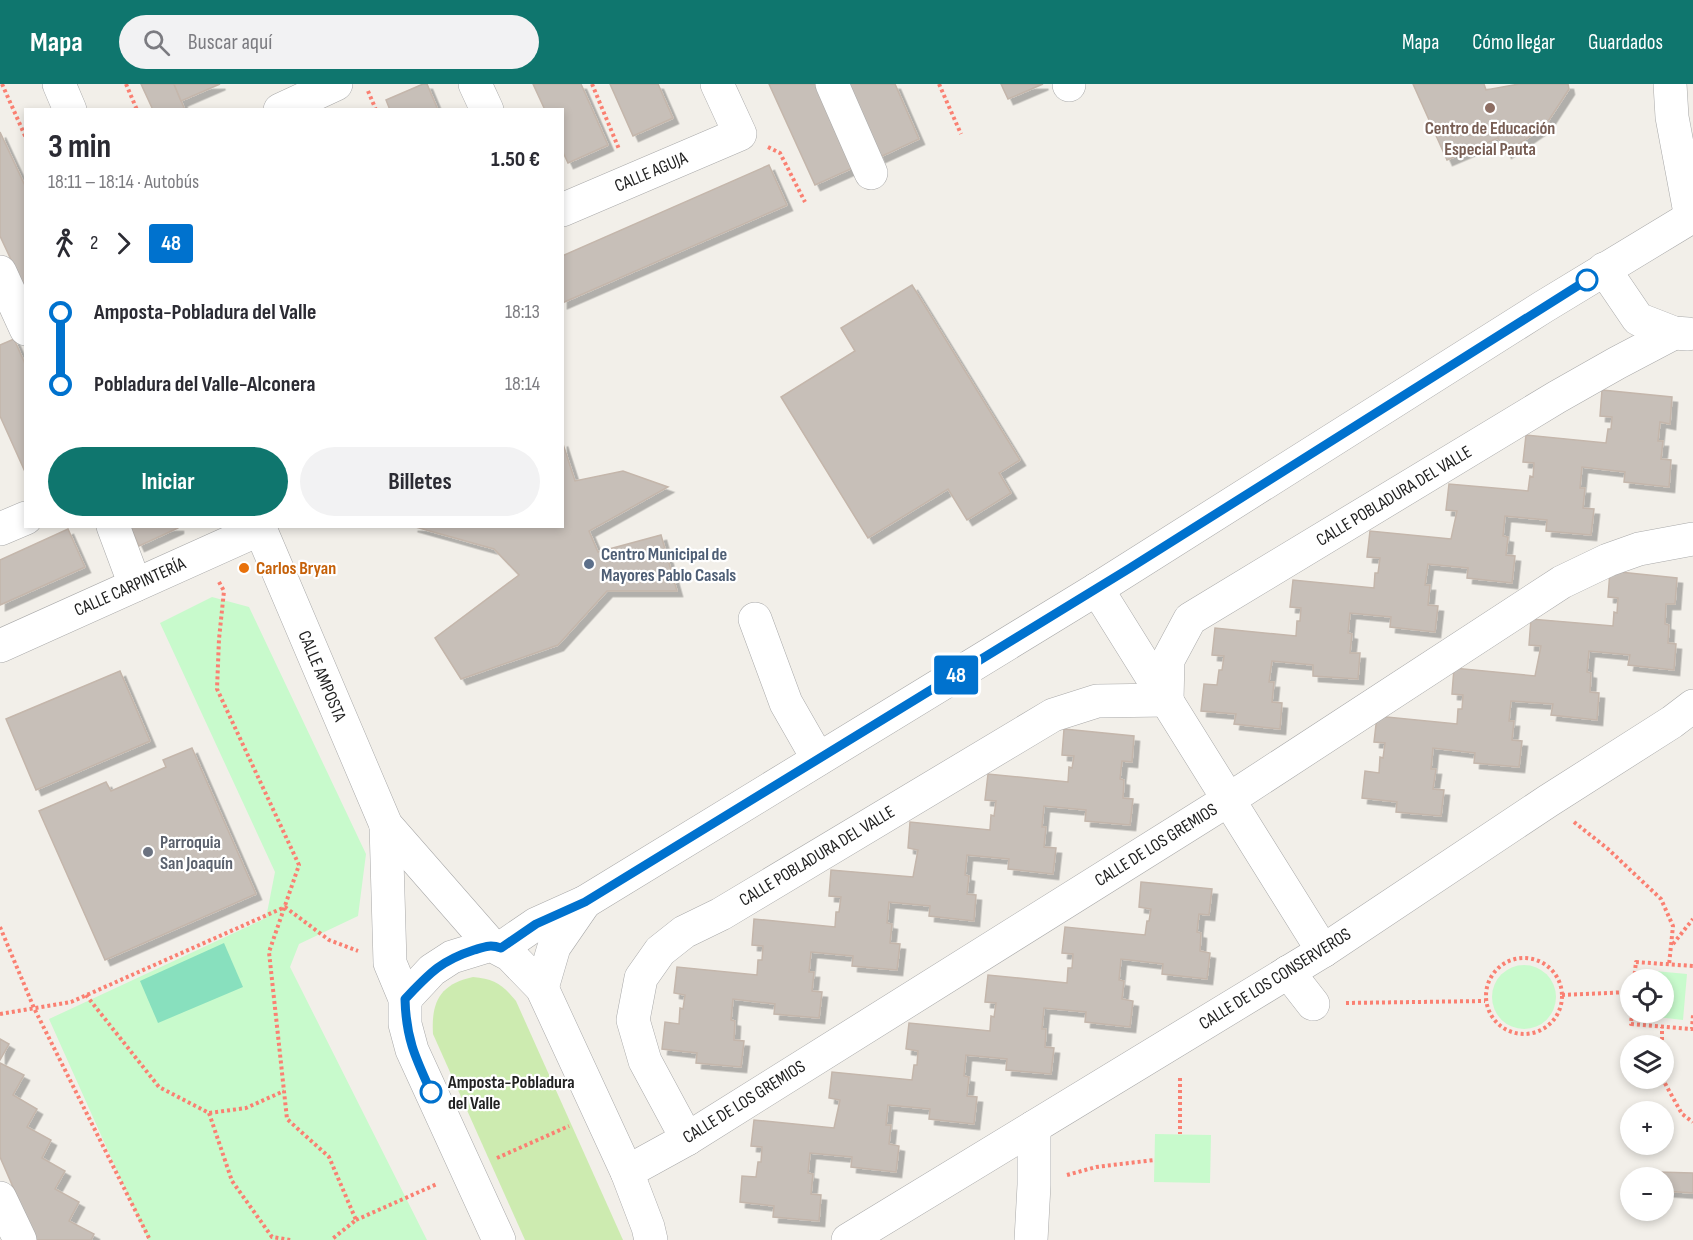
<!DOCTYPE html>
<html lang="es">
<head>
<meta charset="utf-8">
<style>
	:root { --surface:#fff; --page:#f2f2f3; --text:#2b2b33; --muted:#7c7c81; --accent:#0f766e }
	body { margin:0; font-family:"Sofia Sans Condensed",sans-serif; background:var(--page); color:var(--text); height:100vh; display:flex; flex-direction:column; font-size:22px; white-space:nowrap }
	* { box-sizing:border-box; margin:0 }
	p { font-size:20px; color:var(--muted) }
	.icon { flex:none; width:33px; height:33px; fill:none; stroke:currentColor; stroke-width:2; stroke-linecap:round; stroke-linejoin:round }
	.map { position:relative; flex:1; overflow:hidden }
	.sheet { position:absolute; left:24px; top:24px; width:540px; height:420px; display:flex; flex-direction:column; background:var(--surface); border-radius:0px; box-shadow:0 3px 9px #0003 }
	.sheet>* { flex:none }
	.badge { padding:0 12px; border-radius:4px; font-size:21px; line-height:39px }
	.tools { position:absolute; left:1620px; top:885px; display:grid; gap:12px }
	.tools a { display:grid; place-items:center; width:54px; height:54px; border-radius:50%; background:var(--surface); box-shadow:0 3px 9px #0003; font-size:30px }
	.map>.badge { position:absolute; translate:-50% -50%; box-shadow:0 0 0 3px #fff }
	.legs { display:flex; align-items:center; gap:9px; height:66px; padding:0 24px; font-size:20px }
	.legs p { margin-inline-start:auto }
	.overview { display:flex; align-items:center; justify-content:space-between; height:102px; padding:0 24px }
	h1 { font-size:33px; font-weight:700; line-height:45px }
	.primary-button { display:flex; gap:12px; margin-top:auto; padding:12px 24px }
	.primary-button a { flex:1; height:69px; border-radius:36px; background:var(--accent); color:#fff; font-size:24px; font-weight:700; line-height:69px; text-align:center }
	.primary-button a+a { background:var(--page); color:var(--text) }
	ul { padding:0 24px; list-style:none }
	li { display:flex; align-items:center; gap:21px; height:72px; font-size:22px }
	li i { display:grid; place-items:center; width:9px; height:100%; margin:0 8px; background:currentColor }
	li i::after { content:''; width:15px; height:15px; margin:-8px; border:4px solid; border-radius:50%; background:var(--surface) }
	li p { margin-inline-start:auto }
	li:first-child i { background:linear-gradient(#0000 50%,currentColor 0) }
	li:last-child i { background:linear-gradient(currentColor 50%,#0000 0) }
	header { display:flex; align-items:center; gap:36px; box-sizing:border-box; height:84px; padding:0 30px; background:var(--accent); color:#fff }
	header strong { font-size:28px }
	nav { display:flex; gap:33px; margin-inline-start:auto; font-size:21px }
	.search { width:420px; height:54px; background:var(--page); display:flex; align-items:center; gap:15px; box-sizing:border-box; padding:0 21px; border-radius:33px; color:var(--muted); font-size:22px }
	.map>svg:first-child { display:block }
	.grass { fill:#cdebb0 }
	.park { fill:#c8facc }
	.pitch { fill:#88e0be }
	.building { fill:#c7bfb8; stroke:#c4b6ab; stroke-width:1.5; filter:url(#shadow) }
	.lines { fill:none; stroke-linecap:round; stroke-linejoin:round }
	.minor-casing { stroke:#a9a9a9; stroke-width:34 }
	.path { stroke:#fa8072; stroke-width:4; stroke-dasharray:3 3; stroke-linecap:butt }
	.minor { stroke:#fff; stroke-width:33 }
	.line-1-casing { stroke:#fff; stroke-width:14 }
	.line-1 { stroke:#0072ce; stroke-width:9 }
	.education-dot { fill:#8d6e63; stroke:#fff; stroke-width:2 }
	.stop-1-dot { fill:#fff; stroke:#0072ce; stroke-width:3 }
	.service-dot { fill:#5c6f8a; stroke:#fff; stroke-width:2 }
	.food-dot { fill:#e8710a; stroke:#fff; stroke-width:2 }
	.worship-dot { fill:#6b7280; stroke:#fff; stroke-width:2 }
	.labels { text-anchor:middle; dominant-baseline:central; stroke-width:4.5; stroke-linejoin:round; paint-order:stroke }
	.education-label { font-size:18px; font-weight:bold; fill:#785e54; stroke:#fff }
	.street-label { font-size:18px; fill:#222; stroke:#fff }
	.service-label { font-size:18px; font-weight:bold; fill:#4e5e75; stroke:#fff; text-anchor:start }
	.food-label { font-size:18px; font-weight:bold; fill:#c56008; stroke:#fff; text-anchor:start }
	.worship-label { font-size:18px; font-weight:bold; fill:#5b616d; stroke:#fff; text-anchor:start }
	.stop-label { font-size:18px; font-weight:bold; fill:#222; stroke:#fff; text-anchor:start }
</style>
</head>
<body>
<header>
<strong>Mapa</strong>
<div class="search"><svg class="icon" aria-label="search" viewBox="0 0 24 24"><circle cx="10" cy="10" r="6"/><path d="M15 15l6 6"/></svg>Buscar aquí</div>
<nav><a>Mapa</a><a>Cómo llegar</a><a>Guardados</a></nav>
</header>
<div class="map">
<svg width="1693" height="1156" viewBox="0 0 1693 1156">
	<defs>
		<filter id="shadow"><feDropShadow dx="5.5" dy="5.5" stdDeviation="0" flood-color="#0004"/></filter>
	</defs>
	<rect width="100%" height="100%" fill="#f2efe9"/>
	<path class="grass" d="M473,893c21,2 29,7 43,24l107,239h-98l-92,-206c-2,-32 7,-50 40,-57z"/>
	<g class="park">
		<path d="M212,513l37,10 117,247 -8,62 -59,28 -9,23 137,273h-279l-99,-221 217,-101 9,-46 -115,-249z"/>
		<circle cx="1524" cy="913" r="32"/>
		<path d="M1644,886l43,4 -4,46 -43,-5v-2l24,-1v-32l-21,-1z"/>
		<path d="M1155,1050l56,1 -1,48 -56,-1z"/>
	</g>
	<path class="pitch" d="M224,859l19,44 -85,36 -18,-42z"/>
	<g class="building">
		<path d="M141,0h33l11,26h-32z"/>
		<path d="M174,0h46l-39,17z"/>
		<path d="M423,0h4l11,26h-48l-4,-10z"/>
		<path d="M533,0h48l27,61 -40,18 -6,-13v-40h-17z"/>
		<path d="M610,0h48l15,34 -40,18z"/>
		<path d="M769,0h48l38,83 -40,18z"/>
		<path d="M848,0h47l24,55 -39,18z"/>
		<path d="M1001,0h42l-35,15z"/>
		<path d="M1413,0h71l2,6 33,-6h49l1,5 -24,37 -39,27 -8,-15 -51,22z"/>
		<path d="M0,48l26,56v104l-26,-56z"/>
		<path d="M769,81l18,40 -225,98v-47z"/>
		<path d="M912,201l108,175 -21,13 12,20 -44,27 -19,-31 -80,49 -87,-141 74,-46 -14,-23z"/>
		<path d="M14,255l12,27v108l-26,-58v-71z"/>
		<path d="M1602,306l70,7 -2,27 -10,-2 -2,19h5l-2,18 10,1 -2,27 -45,-5 1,-10 -43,-5 -2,21h5l-2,20 11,1 -3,26 -45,-4 1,-11 -42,-4 -2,20 5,1 -2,18 9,1 -3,27 -45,-5 1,-10 -40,-4 -3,21h5l-2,20 10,1 -3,26 -45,-5 1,-10 -41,-4 -2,20 4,1 -2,19h10l-2,26 -45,-3v-11l-41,-4 -3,21h5l-2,20 10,1 -2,26 -46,-5 2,-10 -35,-3 3,-27 13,1 2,-15h3l2,-14 -12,-1 3,-27 81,8 1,-15h3l1,-13 -11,-1 3,-27 81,8 1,-15h3l2,-15 -13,-1 3,-26 81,8 6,-28 -11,-1 3,-26 79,7 2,-15 3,1 1,-14 -11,-1 3,-27 80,8 2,-14h3l1,-12 -12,-1z"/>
		<path d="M562,357l13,40 48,-10 45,16 -79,44 9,21 63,-17 16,56h-70l-49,54 -97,34 -26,-41 84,-63 -25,-26 -82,-23h150z"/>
		<path d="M130,442h48v2l-39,18z"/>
		<path d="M68,445l17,38 -85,38v-45z"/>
		<path d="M1610,487l67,7 -2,26h-9l-1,20 4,1 -1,18 8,1 -2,26 -46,-5 2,-10 -41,-4 -2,21 4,1 -1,19 9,1 -2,27 -46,-5 2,-11 -42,-3 -2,20h5l-2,19 10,1 -3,26 -45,-4 1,-10 -42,-5 -2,21h5l-3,20 11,1 -3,26 -45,-4 1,-10 -35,-4 3,-27 14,2 1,-16 3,1 2,-15 -11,-1 3,-26 80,8 1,-15h4l1,-14 -11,-1 2,-26 81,8 6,-30 -12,-1 2,-26 82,7 1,-14 3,1 1,-15 -10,-1z"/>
		<path d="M120,587l30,70 -114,49 -30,-71z"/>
		<path d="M1064,645l70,7 -2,26 -10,-1 -2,18 4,1 -1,18 10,1 -3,26 -45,-4 1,-11 -42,-4 -2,21h4l-2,20 12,1 -3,26 -45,-5 1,-10 -42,-4 -2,20 4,1 -2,18 9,1 -2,26 -45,-5 1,-10 -41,-4 -2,21 5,1 -2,19 10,1 -3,26 -45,-4 1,-10 -42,-4 -2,20h5l-2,19 10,1 -3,26 -45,-4 1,-10 -42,-5 -2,21 4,1 -1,19 10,1 -3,26 -45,-4 1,-10 -35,-4 3,-27 14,2 1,-16 3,1 2,-14 -11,-2 3,-26 80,8 1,-15h4l1,-14 -11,-1 2,-26 81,8 1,-15h3l2,-15 -12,-1 2,-26 82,7 5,-27 -10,-2 2,-26 80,8 1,-15 3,1 2,-15 -11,-1 3,-26 80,8 1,-15 3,1 2,-12 -12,-1z"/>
		<path d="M192,664l64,146 -151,66 -66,-149 67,-29 5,9 55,-24 -3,-7z"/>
		<path d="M1141,798l71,7 -3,26 -10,-1 -2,18 4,1 -1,18 10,2 -3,26 -45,-5 1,-10 -42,-5 -2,21 5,1 -2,18 11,2 -3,26 -45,-5 1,-10 -42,-4 -2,21h4l-1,18 9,1 -3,26 -45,-4 1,-11 -41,-4 -2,21 5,1 -2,19 10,1 -3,27 -45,-5 1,-10 -42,-4 -2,20h5l-2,19 10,2 -3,26 -45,-5 1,-10 -42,-4 -2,20 5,1 -2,20 10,1 -2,26 -46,-4 1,-11 -34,-4 2,-26 14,1 2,-15h3l1,-15 -11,-1 3,-26 80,8 6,-28 -11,-2 3,-26 80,8 2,-15h3l1,-14 -12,-2 3,-26 81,8 1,-15 3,1 2,-14 -11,-1 3,-27 79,8 1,-15h4l1,-14 -11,-1 3,-26 80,8 2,-14h2l2,-12 -12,-2z"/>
		<path d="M0,955l9,5 -9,16z"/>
		<path d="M0,979l24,12 -11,20 24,14 -10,18 24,13 -9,18 23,13 -10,18 24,13 -10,19 25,13 -3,6h-55l-36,-83z"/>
		<path d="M1658,1088l35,1v20l-29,-2v-13h-7z"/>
	</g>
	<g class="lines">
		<g class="minor-casing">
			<g id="minor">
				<path d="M59,0l11,26"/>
				<path d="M475,0l12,26"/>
				<path d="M832,0l39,89"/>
				<path d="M1069,0v1"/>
				<path d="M1670,0l2,33 19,101"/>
				<path d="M280,26l56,-26"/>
				<path d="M562,126l178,-76 -23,-50"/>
				<path d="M1604,185l34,50 36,14 14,1"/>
				<path d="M0,188l26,57"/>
				<path d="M113,442l22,59"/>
				<path d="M259,442l127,299 105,120"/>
				<path d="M0,445l26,-11"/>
				<path d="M1097,505l226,362"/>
				<path d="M755,535l31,84 32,56"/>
				<path d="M0,562l260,-117"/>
				<path d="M386,741l4,138 15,36v25l7,26 87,190"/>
				<path d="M501,864l35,-24 49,-22 512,-313 446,-282 150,-91"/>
				<path d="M1288,888l25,32"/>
				<path d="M542,904l12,-41 31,-45"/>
				<path d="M405,915l27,-29 20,-13 39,-12 19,10 32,33 85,184 21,55 3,13"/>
				<path d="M687,1055l-42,-78 -12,-41 8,-42 19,-27 24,-19 37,-18 332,-199 44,-14 70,-1 1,-40 22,-41 367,-222 60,-34 57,-30"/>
				<path d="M627,1088l60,-33 541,-339 334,-218 46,-22 31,-11 54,-10"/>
				<path d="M0,1114l20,42"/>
				<path d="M848,1156l475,-289 225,-150 124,-79 21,-16"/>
				<path d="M1031,1156l3,-55v-58"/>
			</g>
		</g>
		<g class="path">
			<path d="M2,0l24,54"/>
			<path d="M126,0l11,26"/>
			<path d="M592,0l27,65"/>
			<path d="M939,0l22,50"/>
			<path d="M368,7l8,19"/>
			<path d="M768,63l12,6 25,49"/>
			<path d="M219,498l5,9 -5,48 -2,50 82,176 -30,87 18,167 42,38 27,63 -25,20"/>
			<path d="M1574,738l34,27 53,50 12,27 -4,39"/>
			<path d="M0,843l34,81 116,232"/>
			<path d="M1673,860l20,-25"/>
			<circle cx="1524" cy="912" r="38"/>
			<path d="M1634,896l2,-18 57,4"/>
			<path d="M86,911l73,92 50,26 37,-5 38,-17"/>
			<path d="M1562,911l68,-3"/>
			<path d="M1346,919l139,-2"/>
			<path d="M1632,928l-1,12 61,5 1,-14"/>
			<path d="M0,930l71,-12 214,-95 44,33 29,11"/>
			<path d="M1662,962v-19"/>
			<path d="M1180,994v56"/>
			<path d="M1662,994l20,36 11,8"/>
			<path d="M209,1029l23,68 40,56 19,3"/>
			<path d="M497,1074l72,-32"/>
			<path d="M1067,1091l29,-8 58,-7"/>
			<path d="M356,1136l81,-36"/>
		</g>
		<use href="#minor" class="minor"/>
	</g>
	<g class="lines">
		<g class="line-1-casing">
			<path id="line-1" d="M431,1008c-16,-35 -25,-54 -26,-93 24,-25 35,-38 69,-49 10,-3 16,-6 27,-2l35,-24 49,-22 545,-334 457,-288"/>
		</g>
		<use href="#line-1" class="line-1"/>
	</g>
	<circle class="education-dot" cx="1490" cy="24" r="6"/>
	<g class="stop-1-dot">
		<circle cx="1587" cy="196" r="10"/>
		<circle cx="431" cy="1008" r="10"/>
	</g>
	<circle class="service-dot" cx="589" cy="480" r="6"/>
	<circle class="food-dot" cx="244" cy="484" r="6"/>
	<circle class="worship-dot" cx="148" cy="768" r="6"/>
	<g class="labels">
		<g class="education-label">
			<text x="1490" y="44">Centro de Educación<tspan x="1490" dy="21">Especial Pauta</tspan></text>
		</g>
		<g class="street-label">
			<text transform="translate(651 88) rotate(-23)">CALLE AGUJA</text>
			<text transform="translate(1394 412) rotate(-31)">CALLE POBLADURA DEL VALLE</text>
			<text transform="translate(130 503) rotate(-24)">CALLE CARPINTERÍA</text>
			<text transform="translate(322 592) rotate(67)">CALLE AMPOSTA</text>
			<text transform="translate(1156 761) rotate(-32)">CALLE DE LOS GREMIOS</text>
			<text transform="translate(817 772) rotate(-31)">CALLE POBLADURA DEL VALLE</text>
			<text transform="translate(1275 895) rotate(-32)">CALLE DE LOS CONSERVEROS</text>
			<text transform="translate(744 1018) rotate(-32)">CALLE DE LOS GREMIOS</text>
		</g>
		<g class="service-label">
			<text x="601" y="470">Centro Municipal de<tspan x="601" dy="21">Mayores Pablo Casals</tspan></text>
		</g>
		<g class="food-label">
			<text x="256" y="484">Carlos Bryan</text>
		</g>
		<g class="worship-label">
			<text x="160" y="758">Parroquia<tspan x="160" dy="21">San Joaquín</tspan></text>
		</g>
		<g class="stop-label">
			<text x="448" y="998">Amposta-Pobladura<tspan x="448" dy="21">del Valle</tspan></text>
		</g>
	</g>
</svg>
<div class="tools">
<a><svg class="icon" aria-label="locate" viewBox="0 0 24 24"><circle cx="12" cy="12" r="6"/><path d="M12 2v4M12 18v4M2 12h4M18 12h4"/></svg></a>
<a><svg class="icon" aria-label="layers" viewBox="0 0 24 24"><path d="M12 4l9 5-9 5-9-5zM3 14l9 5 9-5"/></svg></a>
<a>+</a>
<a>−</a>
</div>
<b class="badge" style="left:956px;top:591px;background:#0072ce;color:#fff">48</b>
<section class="sheet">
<div class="overview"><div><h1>3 min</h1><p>18:11 – 18:14 · Autobús</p></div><b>1.50 €</b></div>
<div class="legs"><svg class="icon" aria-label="walk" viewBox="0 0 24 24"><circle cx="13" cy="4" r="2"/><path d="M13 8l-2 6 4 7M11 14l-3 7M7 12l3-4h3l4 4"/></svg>2<svg class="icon" aria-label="forward" viewBox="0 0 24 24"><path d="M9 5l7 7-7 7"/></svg><b class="badge" style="background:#0072ce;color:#fff">48</b></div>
<ul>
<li><i style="color:#0072ce"></i><b>Amposta-Pobladura del Valle</b><p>18:13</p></li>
<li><i style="color:#0072ce"></i><b>Pobladura del Valle-Alconera</b><p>18:14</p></li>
</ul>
<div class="primary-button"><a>Iniciar</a><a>Billetes</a></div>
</section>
</div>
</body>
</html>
